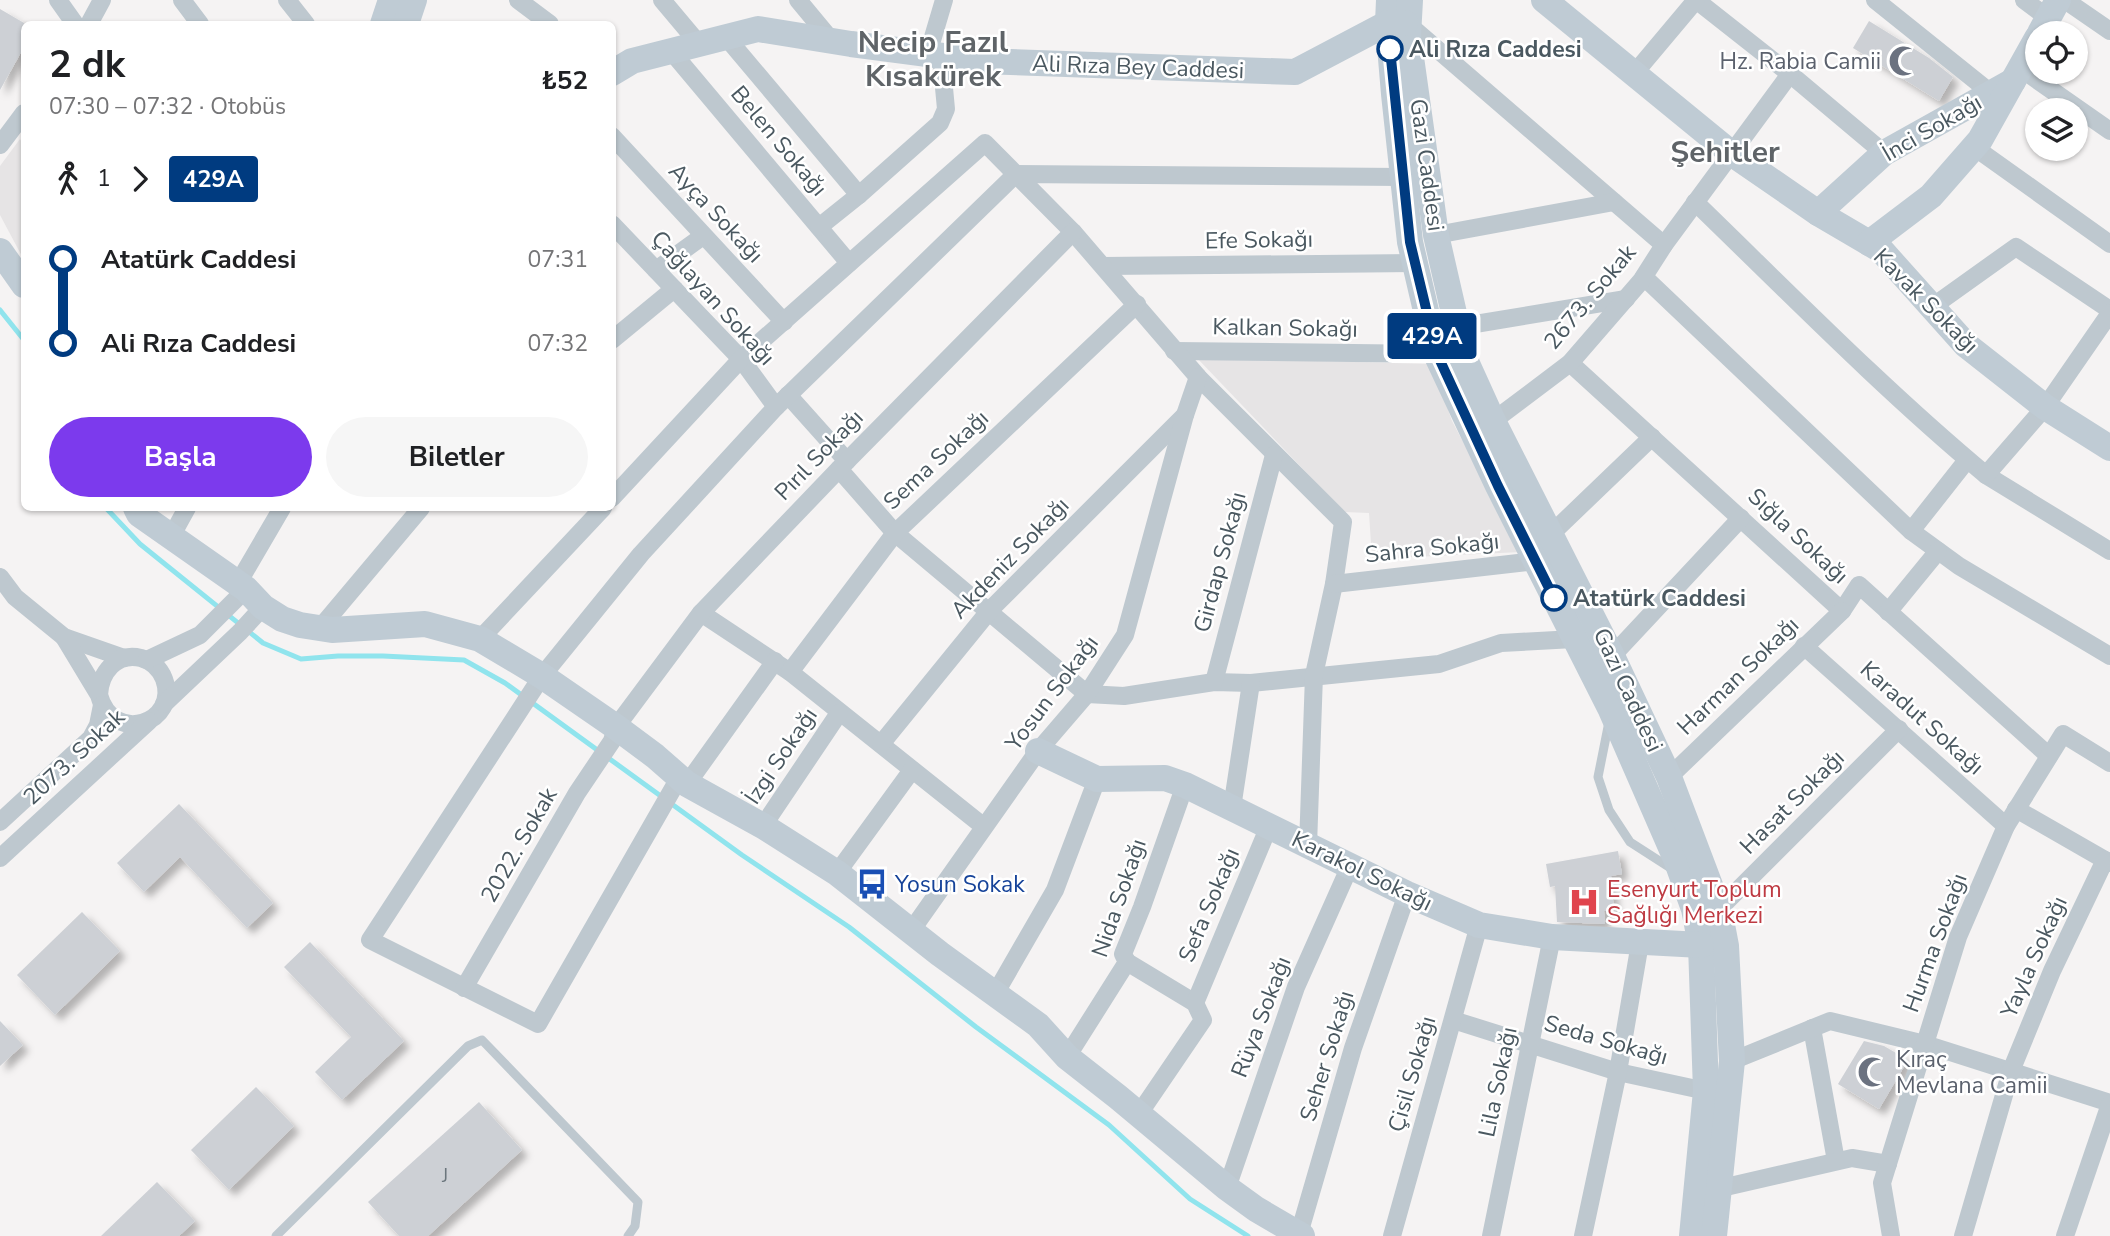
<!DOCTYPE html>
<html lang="tr">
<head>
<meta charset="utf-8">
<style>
	:root { --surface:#fff; --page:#f6f6f6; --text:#202124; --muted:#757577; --accent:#7c3aed }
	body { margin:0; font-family:"Nunito Sans",sans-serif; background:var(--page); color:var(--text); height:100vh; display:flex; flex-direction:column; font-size:26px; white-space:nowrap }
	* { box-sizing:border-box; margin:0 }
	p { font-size:23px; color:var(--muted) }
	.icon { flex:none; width:38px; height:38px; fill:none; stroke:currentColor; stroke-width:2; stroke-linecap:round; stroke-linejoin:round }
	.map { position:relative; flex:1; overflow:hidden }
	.sheet { position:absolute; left:21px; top:21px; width:595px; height:490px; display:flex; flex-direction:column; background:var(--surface); border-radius:10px; box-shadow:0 2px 5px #0004 }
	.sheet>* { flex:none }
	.badge { padding:0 14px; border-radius:5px; font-size:24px; line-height:46px }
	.tools { position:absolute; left:2025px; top:21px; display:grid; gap:14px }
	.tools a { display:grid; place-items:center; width:63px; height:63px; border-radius:50%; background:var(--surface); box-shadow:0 2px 5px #0004; font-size:35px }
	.map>.badge { position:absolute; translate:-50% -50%; box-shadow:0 0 0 4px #fff }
	.legs { display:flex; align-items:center; gap:10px; height:77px; padding:0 28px; font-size:23px }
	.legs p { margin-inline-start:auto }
	.overview { display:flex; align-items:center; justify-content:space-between; height:119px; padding:0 28px }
	h1 { font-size:38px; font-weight:700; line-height:52px }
	.primary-button { display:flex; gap:14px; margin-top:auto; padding:14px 28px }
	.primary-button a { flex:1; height:80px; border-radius:42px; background:var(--accent); color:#fff; font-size:28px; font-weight:700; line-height:80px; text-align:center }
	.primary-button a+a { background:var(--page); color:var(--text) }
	ul { padding:0 28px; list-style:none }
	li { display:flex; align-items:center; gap:24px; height:84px; font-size:26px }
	li i { display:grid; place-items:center; width:10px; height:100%; margin:0 9px; background:currentColor }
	li i::after { content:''; width:18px; height:18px; margin:-9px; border:5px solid; border-radius:50%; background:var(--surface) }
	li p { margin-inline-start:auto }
	li:first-child i { background:linear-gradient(#0000 50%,currentColor 0) }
	li:last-child i { background:linear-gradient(currentColor 50%,#0000 0) }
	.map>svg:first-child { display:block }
	.education { fill:#e6e4e5 }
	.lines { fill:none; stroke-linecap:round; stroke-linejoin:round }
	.stream { stroke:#90e4ed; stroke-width:5 }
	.building { fill:#cdd0d5; filter:url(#shadow) }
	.lane { stroke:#bec8cf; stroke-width:9 }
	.street { stroke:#bec8cf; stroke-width:18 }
	.secondary { stroke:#bfcbd4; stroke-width:26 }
	.line-1-casing { stroke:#fff; stroke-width:16 }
	.line-1 { stroke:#003b80; stroke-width:10 }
	.stop-1-dot { fill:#fff; stroke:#003b80; stroke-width:3.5 }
	.labels { text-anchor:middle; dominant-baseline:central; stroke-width:5; stroke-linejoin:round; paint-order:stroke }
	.number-label { font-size:19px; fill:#6b767d }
	.stop-label { font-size:23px; font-weight:bold; fill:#4a5860; stroke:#fff; text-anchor:start }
	.worship-label { font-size:23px; fill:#5b616d; stroke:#fff; text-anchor:end }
	.street-label { font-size:23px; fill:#4a5860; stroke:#fff }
	.transit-label { font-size:23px; fill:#164399; stroke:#fff; text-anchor:start }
	.health-label { font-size:23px; fill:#be3a42; stroke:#fff; text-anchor:start }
	.district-label { font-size:30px; font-weight:bold; fill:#5f6468; stroke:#fff }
</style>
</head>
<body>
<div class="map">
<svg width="2110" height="1236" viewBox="0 0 2110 1236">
	<defs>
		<filter id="shadow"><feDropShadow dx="6" dy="6" stdDeviation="3.5" flood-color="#0004"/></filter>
	</defs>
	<rect width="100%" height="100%" fill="#f5f3f3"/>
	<g class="education">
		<path d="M20,139l4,7v114l-24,-45v-49z"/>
		<path d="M1197,358l235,6 20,57 69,131 -149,7 -3,-46 -25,-1z"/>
	</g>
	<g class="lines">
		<g class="stream">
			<path d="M0,310l24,30"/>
			<path d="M106,508l34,36 123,99 38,16 37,-3h45l81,4 41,23 237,172 107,72 127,100 133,98 81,74 58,37"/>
		</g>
	</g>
	<g class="building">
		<path d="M0,9l24,14v24l-24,43z"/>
		<path d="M1869,21l60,37 24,19 -14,24 -86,-53z"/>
		<path d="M179,804l94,99 -26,25 -67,-71 -36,35 -27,-29z"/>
		<path d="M1618,851l4,23 -11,2 3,35h-10l1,13 -48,-2 -2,-36 -5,1 -4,-23z"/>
		<path d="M82,912l38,39 -65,64 -38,-40z"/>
		<path d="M310,942l94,99 -62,59 -27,-28 36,-35 -67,-70z"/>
		<path d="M0,1021l23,24 -23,21z"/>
		<path d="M1864,1041l20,5 24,14 -29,49 -41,-25z"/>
		<path d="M256,1087l38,39 -65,64 -38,-40z"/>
		<path d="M479,1102l43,48 -94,86h-29l-31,-34z"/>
		<path d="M157,1182l38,39 -16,15h-78z"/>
	</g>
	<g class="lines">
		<g class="lane">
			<path d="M1609,722l-11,55 11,33 21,32 42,27"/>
			<path d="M276,1236l192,-190 14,-6 156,162 -3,24 -7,10"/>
		</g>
		<g class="street">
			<path d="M58,0l17,24"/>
			<path d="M182,0l18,24"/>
			<path d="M287,0l19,24"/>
			<path d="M518,0l32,24"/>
			<path d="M662,0l37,44"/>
			<path d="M798,0l34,41"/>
			<path d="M1696,0l94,74 94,79"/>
			<path d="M1875,0l116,93"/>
			<path d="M2024,0l24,18"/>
			<path d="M2065,0l45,31"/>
			<path d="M89,24l13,-24"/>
			<path d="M1408,24l256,221"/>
			<path d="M726,37l133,158"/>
			<path d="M671,51l178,212"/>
			<path d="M928,54l16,-54"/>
			<path d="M2020,68l90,63"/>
			<path d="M1633,75l63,-75"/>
			<path d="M612,136l172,186"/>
			<path d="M0,145l24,-32"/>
			<path d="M1974,147l136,97"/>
			<path d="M1695,202c95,92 189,188 291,273l124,76"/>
			<path d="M612,224l129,135 35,48"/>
			<path d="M819,227l40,-32 81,-72 6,-14 -5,-53"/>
			<path d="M1436,235l178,-33"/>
			<path d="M1103,266l312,-3"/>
			<path d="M656,270l47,-34"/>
			<path d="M1644,277l267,254 48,35 151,90"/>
			<path d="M1932,307l84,-60 94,63"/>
			<path d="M1457,327l169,-28"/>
			<path d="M612,340l62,-51"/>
			<path d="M1174,351l262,3"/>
			<path d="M1570,363l272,248 17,-26 190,171"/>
			<path d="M788,395l59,66"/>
			<path d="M1493,421l77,-58 71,-82 23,-36 126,-171"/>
			<path d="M839,469l56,64 192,161 37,2 90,-14 37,1 188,-19 62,-21 73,-4"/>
			<path d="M1986,475l59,-68 65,-94"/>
			<path d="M612,498l129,-139 244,-216 88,89 125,145 145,145 -9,62 -20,91 -6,171"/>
			<path d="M1911,531l56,-71"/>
			<path d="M1551,534l101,-97"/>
			<path d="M171,537l16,-29"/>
			<path d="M0,577l15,20 49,40 60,21"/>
			<path d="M1334,584l202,-23"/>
			<path d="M237,585l45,-77"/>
			<path d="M1888,612l50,-61"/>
			<path d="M701,613l89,59 193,154"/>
			<path d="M320,628l101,-120"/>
			<path d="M64,637l35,58c14,51 81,28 65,-16 -4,-10 -12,-18 -23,-21 -25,-6 -41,15 -42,37"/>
			<path d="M480,639l123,-131"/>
			<path d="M1804,646l202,180"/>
			<path d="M1612,656l129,-138"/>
			<path d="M147,660l53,-25 46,-46"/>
			<path d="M790,672l105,-139 242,-229"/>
			<path d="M1214,682l60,-227"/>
			<path d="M164,704l76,-72 23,-25"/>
			<path d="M881,744l109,-134 195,-195"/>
			<path d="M1669,777l173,-166"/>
			<path d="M679,778l-141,246 -168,-84 172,-264 99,-122 135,-147 240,-233 387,3"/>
			<path d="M687,784l88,-123"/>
			<path d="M1232,808l19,-125"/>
			<path d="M2016,809l94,54"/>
			<path d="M0,822l91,-84 7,-13 4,-20"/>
			<path d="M763,826l76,-113"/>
			<path d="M0,858l149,-137"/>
			<path d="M837,873l75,-103"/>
			<path d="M1719,909l180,-180"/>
			<path d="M911,931l127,-180 49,-57 38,-59 60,-220 13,-38"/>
			<path d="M1127,962l68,41 8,17 -64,94"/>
			<path d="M464,988l113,-195 35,-52 4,-14 85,-114 138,-144 234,-237"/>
			<path d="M995,994l60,-104 42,-111"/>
			<path d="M1195,1003l74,-177"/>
			<path d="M1453,1020l165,52 88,19"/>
			<path d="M1812,1028l24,133"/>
			<path d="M1067,1057l60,-95 -4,-8 19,-47 43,-122"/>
			<path d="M1732,1061l98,-40 95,23 185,59"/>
			<path d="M1227,1188l69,-201 54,-121"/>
			<path d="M1717,1189l135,-31 36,6"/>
			<path d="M1299,1234l54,-186 54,-154"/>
			<path d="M1392,1236l87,-311"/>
			<path d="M1491,1236l61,-299"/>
			<path d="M1583,1236l35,-164 22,-129"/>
			<path d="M1891,1236l-9,-53 76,-246 48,-111 57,-92 47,29"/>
			<path d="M1963,1236l48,-165 41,-100 53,-111"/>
			<path d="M2065,1236l45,-132"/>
		</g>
		<g class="secondary">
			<path d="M1389,0l-1,23 6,71 16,148 26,112 62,132 113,224 65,149 18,50 7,36 5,146 -14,145"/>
			<path d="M1410,0l-2,36 28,199 28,122 29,64 119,235 57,121 50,132 7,37 6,115 -18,175"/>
			<path d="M1544,0l187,153 87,60 63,37 85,95 79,62 65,41"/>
			<path d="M383,24l8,-24"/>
			<path d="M406,24l8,-24"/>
			<path d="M2040,33l18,-33"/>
			<path d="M612,73l20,-12 126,-32 93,15 130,17 314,11 93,-49h17"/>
			<path d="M1818,213l66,-60 129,-72"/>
			<path d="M1869,243l62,-47 49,-56 57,-102"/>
			<path d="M0,251l24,34"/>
			<path d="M136,508l3,6 107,75 17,18 19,12 18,6 32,5 93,-6 55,15 62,37 74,51 39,29 32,28 76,42 74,47 103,81 98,71 29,32 51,40 109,91 29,21 46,27"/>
			<path d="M1038,751l59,28 68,-1 20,7 222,109 72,31 73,12 149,8"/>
		</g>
	</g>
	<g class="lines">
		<g class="line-1-casing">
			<path id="line-1" d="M1390,49l20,193 27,112 61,132 56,112"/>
		</g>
		<use href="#line-1" class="line-1"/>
	</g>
	<defs>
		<g id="mosque-bare" transform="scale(2.415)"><path d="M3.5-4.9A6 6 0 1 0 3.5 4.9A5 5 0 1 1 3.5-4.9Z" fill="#6b7280" stroke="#fff" stroke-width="2.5" paint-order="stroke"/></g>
		<g id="bus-bare" transform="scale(2.415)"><path d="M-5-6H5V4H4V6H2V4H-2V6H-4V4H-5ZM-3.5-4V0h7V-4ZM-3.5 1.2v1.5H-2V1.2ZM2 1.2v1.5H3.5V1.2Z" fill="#1a4fb4" stroke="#fff" stroke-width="2.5" paint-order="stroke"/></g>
		<g id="hospital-bare" transform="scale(2.415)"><path d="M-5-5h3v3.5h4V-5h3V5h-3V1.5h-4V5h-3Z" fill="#e0444e" stroke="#fff" stroke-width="2.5" paint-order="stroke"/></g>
	</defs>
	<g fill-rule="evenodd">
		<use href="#mosque-bare" x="1904" y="61"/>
		<use href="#bus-bare" x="872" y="884"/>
		<use href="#hospital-bare" x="1584" y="902"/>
		<use href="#mosque-bare" x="1873" y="1072"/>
	</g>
	<g class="stop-1-dot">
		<circle cx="1390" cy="49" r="12"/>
		<circle cx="1554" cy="598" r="12"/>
	</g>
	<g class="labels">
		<g class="number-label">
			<text x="445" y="1176">J</text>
		</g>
		<g class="stop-label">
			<text x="1409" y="49">Ali Rıza Caddesi</text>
			<text x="1573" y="598">Atatürk Caddesi</text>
		</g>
		<g class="worship-label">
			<text x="1881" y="61">Hz. Rabia Camii</text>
			<text x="1896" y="1059" text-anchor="start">Kıraç<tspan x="1896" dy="26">Mevlana Camii</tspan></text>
		</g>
		<g class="street-label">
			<text transform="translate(1138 67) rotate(2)">Ali Rıza Bey Caddesi</text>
			<text transform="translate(1932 128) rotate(-30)">İnci Sokağı</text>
			<text transform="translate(779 141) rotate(50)">Belen Sokağı</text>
			<text transform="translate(1427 165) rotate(82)">Gazi Caddesi</text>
			<text transform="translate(716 213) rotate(47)">Ayça Sokağı</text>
			<text transform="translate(1259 240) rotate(-1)">Efe Sokağı</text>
			<text transform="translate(1590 297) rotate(-50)">2673. Sokak</text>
			<text transform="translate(713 298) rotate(48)">Çağlayan Sokağı</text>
			<text transform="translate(1926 301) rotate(45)">Kavak Sokağı</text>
			<text transform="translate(1285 328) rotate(1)">Kalkan Sokağı</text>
			<text transform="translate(819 455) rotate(-46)">Pırıl Sokağı</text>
			<text transform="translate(936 460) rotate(-43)">Sema Sokağı</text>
			<text transform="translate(1798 536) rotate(43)">Sığla Sokağı</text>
			<text transform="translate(1432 548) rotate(-6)">Sahra Sokağı</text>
			<text transform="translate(1010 558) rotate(-46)">Akdeniz Sokağı</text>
			<text transform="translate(1220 562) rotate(-75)">Girdap Sokağı</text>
			<text transform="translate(1738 676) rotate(-44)">Harman Sokağı</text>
			<text transform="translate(1628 690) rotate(65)">Gazi Caddesi</text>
			<text transform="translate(1052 693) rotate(-53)">Yosun Sokağı</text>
			<text transform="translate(1922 718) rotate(42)">Karadut Sokağı</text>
			<text transform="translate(781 756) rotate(-56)">İzgi Sokağı</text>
			<text transform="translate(74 757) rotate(-43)">2073. Sokak</text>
			<text transform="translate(1792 802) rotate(-45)">Hasat Sokağı</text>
			<text transform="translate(519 845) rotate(-60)">2022. Sokak</text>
			<text transform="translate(1362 871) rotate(26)">Karakol Sokağı</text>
			<text transform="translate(1119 898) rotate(-71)">Nida Sokağı</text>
			<text transform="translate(1209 905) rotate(-67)">Sefa Sokağı</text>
			<text transform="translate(1935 943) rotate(-70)">Hurma Sokağı</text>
			<text transform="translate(2034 957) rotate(-66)">Yayla Sokağı</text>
			<text transform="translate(1261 1017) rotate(-69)">Rüya Sokağı</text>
			<text transform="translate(1606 1040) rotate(16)">Seda Sokağı</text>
			<text transform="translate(1327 1056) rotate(-73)">Seher Sokağı</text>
			<text transform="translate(1412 1074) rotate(-74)">Çisil Sokağı</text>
			<text transform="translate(1498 1082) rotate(-78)">Lila Sokağı</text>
		</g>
		<g class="transit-label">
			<text x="895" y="884">Yosun Sokak</text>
		</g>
		<g class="health-label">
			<text x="1607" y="889">Esenyurt Toplum<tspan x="1607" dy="26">Sağlığı Merkezi</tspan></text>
		</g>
		<g class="district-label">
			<text x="933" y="42">Necip Fazıl<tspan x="933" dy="34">Kısakürek</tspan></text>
			<text x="1725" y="152">Şehitler</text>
		</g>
	</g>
</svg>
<div class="tools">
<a><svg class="icon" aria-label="locate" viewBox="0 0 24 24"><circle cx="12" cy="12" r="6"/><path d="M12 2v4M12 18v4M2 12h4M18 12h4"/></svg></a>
<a><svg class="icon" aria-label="layers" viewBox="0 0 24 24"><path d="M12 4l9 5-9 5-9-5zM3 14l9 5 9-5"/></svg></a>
</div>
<b class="badge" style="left:1432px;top:336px;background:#003b80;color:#fff">429A</b>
<section class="sheet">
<div class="overview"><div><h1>2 dk</h1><p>07:30 – 07:32 · Otobüs</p></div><b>₺52</b></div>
<div class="legs"><svg class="icon" aria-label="walk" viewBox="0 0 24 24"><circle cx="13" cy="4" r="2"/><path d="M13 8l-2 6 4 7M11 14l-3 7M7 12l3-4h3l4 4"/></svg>1<svg class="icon" aria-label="forward" viewBox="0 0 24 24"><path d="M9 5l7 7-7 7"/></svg><b class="badge" style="background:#003b80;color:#fff">429A</b></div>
<ul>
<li><i style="color:#003b80"></i><b>Atatürk Caddesi</b><p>07:31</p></li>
<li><i style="color:#003b80"></i><b>Ali Rıza Caddesi</b><p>07:32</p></li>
</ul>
<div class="primary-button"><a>Başla</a><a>Biletler</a></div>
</section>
</div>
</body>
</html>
